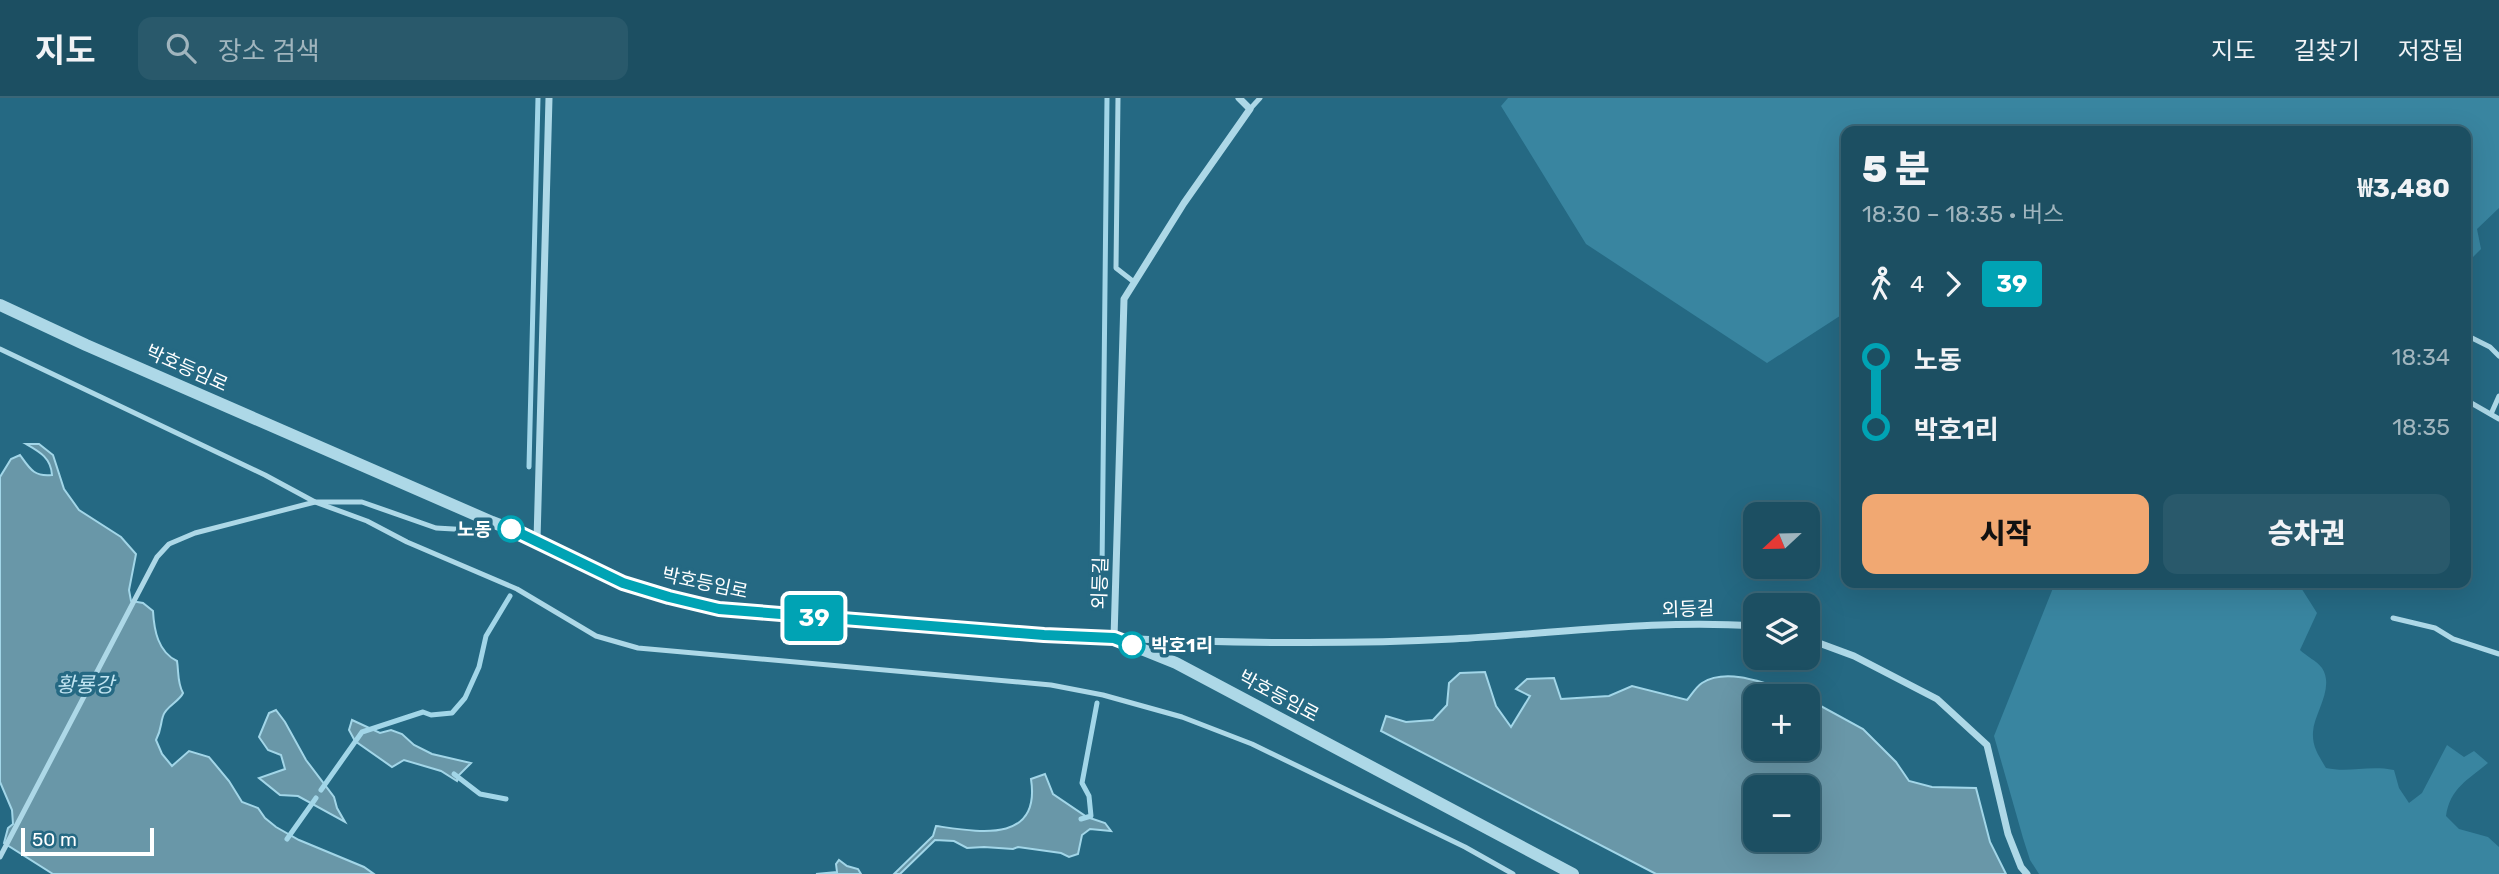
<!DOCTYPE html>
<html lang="ko">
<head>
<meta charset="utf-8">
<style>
	:root { --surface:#1c4f62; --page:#29596b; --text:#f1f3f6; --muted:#a0b5be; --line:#3a6677; --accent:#f1a872 }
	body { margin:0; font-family:Rubik,"Noto Sans KR",sans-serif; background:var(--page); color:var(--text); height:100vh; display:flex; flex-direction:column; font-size:26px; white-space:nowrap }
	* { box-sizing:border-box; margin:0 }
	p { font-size:23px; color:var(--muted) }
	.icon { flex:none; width:38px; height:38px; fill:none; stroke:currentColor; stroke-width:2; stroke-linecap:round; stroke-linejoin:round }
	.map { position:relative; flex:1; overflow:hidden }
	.panel { position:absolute; left:1841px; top:28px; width:630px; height:462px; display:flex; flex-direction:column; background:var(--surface); border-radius:14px; box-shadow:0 7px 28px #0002,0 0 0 2px var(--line) }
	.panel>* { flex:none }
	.badge { padding:0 14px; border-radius:5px; font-size:24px; line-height:46px }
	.needle { width:46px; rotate:248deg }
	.controls { position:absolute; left:1743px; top:404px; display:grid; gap:14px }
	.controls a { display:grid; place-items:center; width:77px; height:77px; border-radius:14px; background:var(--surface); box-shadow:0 7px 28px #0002,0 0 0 2px var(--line); font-size:35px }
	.scale { position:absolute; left:21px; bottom:18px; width:133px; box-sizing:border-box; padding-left:7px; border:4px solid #fff; border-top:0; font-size:19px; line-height:24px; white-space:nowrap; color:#fff; -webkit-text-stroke:5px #256983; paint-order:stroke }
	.map>.badge { position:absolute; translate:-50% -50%; box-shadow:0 0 0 4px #fff }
	.legs { display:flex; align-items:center; gap:10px; height:77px; padding:0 21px; font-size:23px }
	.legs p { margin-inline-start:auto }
	.headline { display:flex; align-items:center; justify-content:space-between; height:119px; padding:0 21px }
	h1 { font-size:38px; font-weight:800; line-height:52px }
	.primary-button { display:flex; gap:14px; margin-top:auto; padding:14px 21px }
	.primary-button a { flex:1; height:80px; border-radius:14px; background:var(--accent); color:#111; font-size:28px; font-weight:800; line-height:80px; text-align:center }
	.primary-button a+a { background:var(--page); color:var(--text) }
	ul { padding:0 21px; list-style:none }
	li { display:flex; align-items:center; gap:24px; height:70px; font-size:26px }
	li i { display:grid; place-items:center; width:10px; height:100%; margin:0 9px; background:currentColor }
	li i::after { content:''; width:18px; height:18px; margin:-9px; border:5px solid; border-radius:50%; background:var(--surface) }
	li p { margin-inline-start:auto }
	li:first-child i { background:linear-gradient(#0000 50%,currentColor 0) }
	li:last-child i { background:linear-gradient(currentColor 50%,#0000 0) }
	header { display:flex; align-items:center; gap:42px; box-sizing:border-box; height:98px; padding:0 35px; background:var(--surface); border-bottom:2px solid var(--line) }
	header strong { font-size:33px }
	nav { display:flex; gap:38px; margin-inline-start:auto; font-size:24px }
	.search { width:490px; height:63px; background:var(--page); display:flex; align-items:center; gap:18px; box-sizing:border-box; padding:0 24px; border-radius:14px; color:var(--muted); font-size:26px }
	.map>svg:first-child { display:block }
	.green { fill:#3985a0 }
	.water { fill:#6997a8; stroke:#a2d6e8; stroke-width:2; fill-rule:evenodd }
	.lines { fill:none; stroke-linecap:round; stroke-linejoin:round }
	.stream { stroke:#a2d6e8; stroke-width:5 }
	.service { stroke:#add8e7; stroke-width:5 }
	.minor { stroke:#add8e7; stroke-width:7 }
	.tertiary { stroke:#add8e7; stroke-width:12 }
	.line-1-casing { stroke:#fff; stroke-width:16 }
	.line-1 { stroke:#00a3b4; stroke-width:10 }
	.stop-1-dot { fill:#fff; stroke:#00a3b4; stroke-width:3.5 }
	.labels { text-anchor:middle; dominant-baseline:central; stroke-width:7; stroke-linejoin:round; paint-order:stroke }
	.street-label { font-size:19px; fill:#fff; stroke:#256983 }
	.stop-label { font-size:19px; font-weight:bold; fill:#fff; stroke:#256983; text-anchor:end }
	.water-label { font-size:21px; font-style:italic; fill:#c0e4f1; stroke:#256983 }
</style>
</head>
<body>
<header>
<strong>지도</strong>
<div class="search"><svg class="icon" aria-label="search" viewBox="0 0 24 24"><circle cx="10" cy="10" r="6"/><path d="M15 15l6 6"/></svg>장소 검색</div>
<nav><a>지도</a><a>길찾기</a><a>저장됨</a></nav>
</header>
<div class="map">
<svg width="2499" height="776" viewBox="0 0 2499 776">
	<rect width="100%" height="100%" fill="#256983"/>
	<g class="green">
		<path d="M1508,0h991v110l-22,21 4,20 -10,10 -5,2v-130h-620v181l-79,51 -181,-119 -85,-138z"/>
		<path d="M2055,485h243l19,30 -17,37c6,6 17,11 22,18 13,20 -8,45 -9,64 -1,15 6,24 13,36 23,5 42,-3 68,2l5,18 10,15 13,-10 25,-48 17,12 10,-6 14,12c-20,17 -38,25 -42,53l13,13 29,8 11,10v27h-460l-9,-14 -7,-22 -29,-102z"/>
	</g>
	<g class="water">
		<path d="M26,346h13l14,11 11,34 15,21 42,27 15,17 -7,36 2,11 12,2 10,8c1,19 5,41 24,50 2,12 0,21 6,32 -4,9 -17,13 -20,23 -3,9 -1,12 -7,24l6,14 10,12 17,-15 20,6 20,24 13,21 16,6 7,10 11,9 23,13 65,27 10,7h-321l-49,-31 4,-15 5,-4 -1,-14 -12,-28v-305l11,-18 9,-4c10,14 14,22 32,20 -1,-17 -12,-23 -26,-31z"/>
		<path d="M1485,574l11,34 15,21 19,-31 -14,-7 11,-10 27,-1 7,21 48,-3 23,-10 55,14c5,-6 9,-13 15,-17 27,-17 69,3 97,11l5,2h-49v53h53v-50l55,30 33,33 13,19 23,6 44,1 14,54 16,32h-350l-275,-143 5,-15 20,6 27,-2 14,-15 2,-22 11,-10zM1755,690h53v52h-53z"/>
		<path d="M276,612l9,12 21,38 28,37 3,11 8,14 -47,-26 -18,-1 -21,-17 26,-9 -4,-14 -13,-5 -9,-13 10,-24z"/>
		<path d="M352,622l28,13 11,-3 11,4 12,11 18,9 39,9 -12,12 -2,6 -16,-10 -37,-11 -12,7 -37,-26 -6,-11z"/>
		<path d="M1045,676l8,20 34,23 18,6 6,8 -21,-2 -8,6 -4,19 -9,3 -8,-4 -43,-6 -5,2 -29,-2 -17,1 -13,-7 -19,-1 -35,34h-6l39,-38 3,-10c43,6 105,18 95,-47z"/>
		<path d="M839,762l8,6 11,3 3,5h-45l21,-2 -1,-8z"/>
	</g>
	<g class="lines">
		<g class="stream">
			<path d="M529,369l9,-369"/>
			<path d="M1102,472l5,-472"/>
			<path d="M454,676l26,20 26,5"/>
			<path d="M321,692l41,-58 61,-20 8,3 21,-2 13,-15 14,-31 7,-31 24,-40"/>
			<path d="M1081,721l10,-3 -2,-20 -7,-13 15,-80"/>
			<path d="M287,741l29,-41"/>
		</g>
		<g class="service">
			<path d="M1118,0l-2,170 18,14"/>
			<path d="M1250,11l10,-11"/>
			<path d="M2466,237l24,12 9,9"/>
			<path d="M0,251l265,126 50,27 52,19 40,21 110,47 79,47 42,12 413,37 52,10 79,22 70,27 213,103 48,27"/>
			<path d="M2466,302l33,19"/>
			<path d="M2491,316l8,-18"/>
			<path d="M2393,520l42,10 18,11 46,15"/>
			<path d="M0,759l157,-300 12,-13 26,-11 120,-31h47l74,26 35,2 17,-6"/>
		</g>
		<g class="minor">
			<path d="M1239,0l11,11 -66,94 -60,96 -10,339c113,5 226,7 339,1 101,-5 202,-20 302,-13"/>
			<path d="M537,442l12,-442"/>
			<path d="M1808,541l46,17 83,43 50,46 21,89 13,33 6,7"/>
		</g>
		<path class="tertiary" d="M0,207l86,40 406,177c60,22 114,58 176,75 57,16 116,18 174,23 76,5 153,11 229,17l43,1 62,25 397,211"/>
	</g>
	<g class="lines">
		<g class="line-1-casing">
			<path id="line-1" d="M511,431l112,54 46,14 50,12 325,26 70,3 18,7"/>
		</g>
		<use href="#line-1" class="line-1"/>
	</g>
	<g class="stop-1-dot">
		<circle cx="511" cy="431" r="12"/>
		<circle cx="1132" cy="547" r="12"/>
	</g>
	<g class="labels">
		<g class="street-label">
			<text transform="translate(187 270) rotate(24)">박호등임로</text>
			<text transform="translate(705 485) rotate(12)">박호등임로</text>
			<text transform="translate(1100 485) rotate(-88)">외등길</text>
			<text transform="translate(1688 511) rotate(-2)">외등길</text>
			<text transform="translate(1279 598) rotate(28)">박호등임로</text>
		</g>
		<g class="stop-label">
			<text x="492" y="431">노동</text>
			<text x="1151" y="547" text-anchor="start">박호1리</text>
		</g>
		<g class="water-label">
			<text x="85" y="586">황룡강</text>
		</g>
	</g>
</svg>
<div class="controls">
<a><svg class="needle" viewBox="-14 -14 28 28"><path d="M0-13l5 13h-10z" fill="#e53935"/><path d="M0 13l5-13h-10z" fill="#a0b5be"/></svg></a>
<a><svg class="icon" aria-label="layers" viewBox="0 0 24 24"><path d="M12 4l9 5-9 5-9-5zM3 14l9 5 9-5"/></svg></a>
<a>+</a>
<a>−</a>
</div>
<div class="scale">50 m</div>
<b class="badge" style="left:814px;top:520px;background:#00a3b4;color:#fff">39</b>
<section class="panel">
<div class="headline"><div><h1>5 분</h1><p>18:30 – 18:35 · 버스</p></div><b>₩3,480</b></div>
<div class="legs"><svg class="icon" aria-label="walk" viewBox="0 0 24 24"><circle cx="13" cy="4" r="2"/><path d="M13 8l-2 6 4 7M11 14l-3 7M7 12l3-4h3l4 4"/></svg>4<svg class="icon" aria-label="forward" viewBox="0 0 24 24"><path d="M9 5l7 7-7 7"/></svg><b class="badge" style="background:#00a3b4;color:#fff">39</b></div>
<ul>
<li><i style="color:#00a3b4"></i><b>노동</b><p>18:34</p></li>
<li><i style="color:#00a3b4"></i><b>박호1리</b><p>18:35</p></li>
</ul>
<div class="primary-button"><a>시작</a><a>승차권</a></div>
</section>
</div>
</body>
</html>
